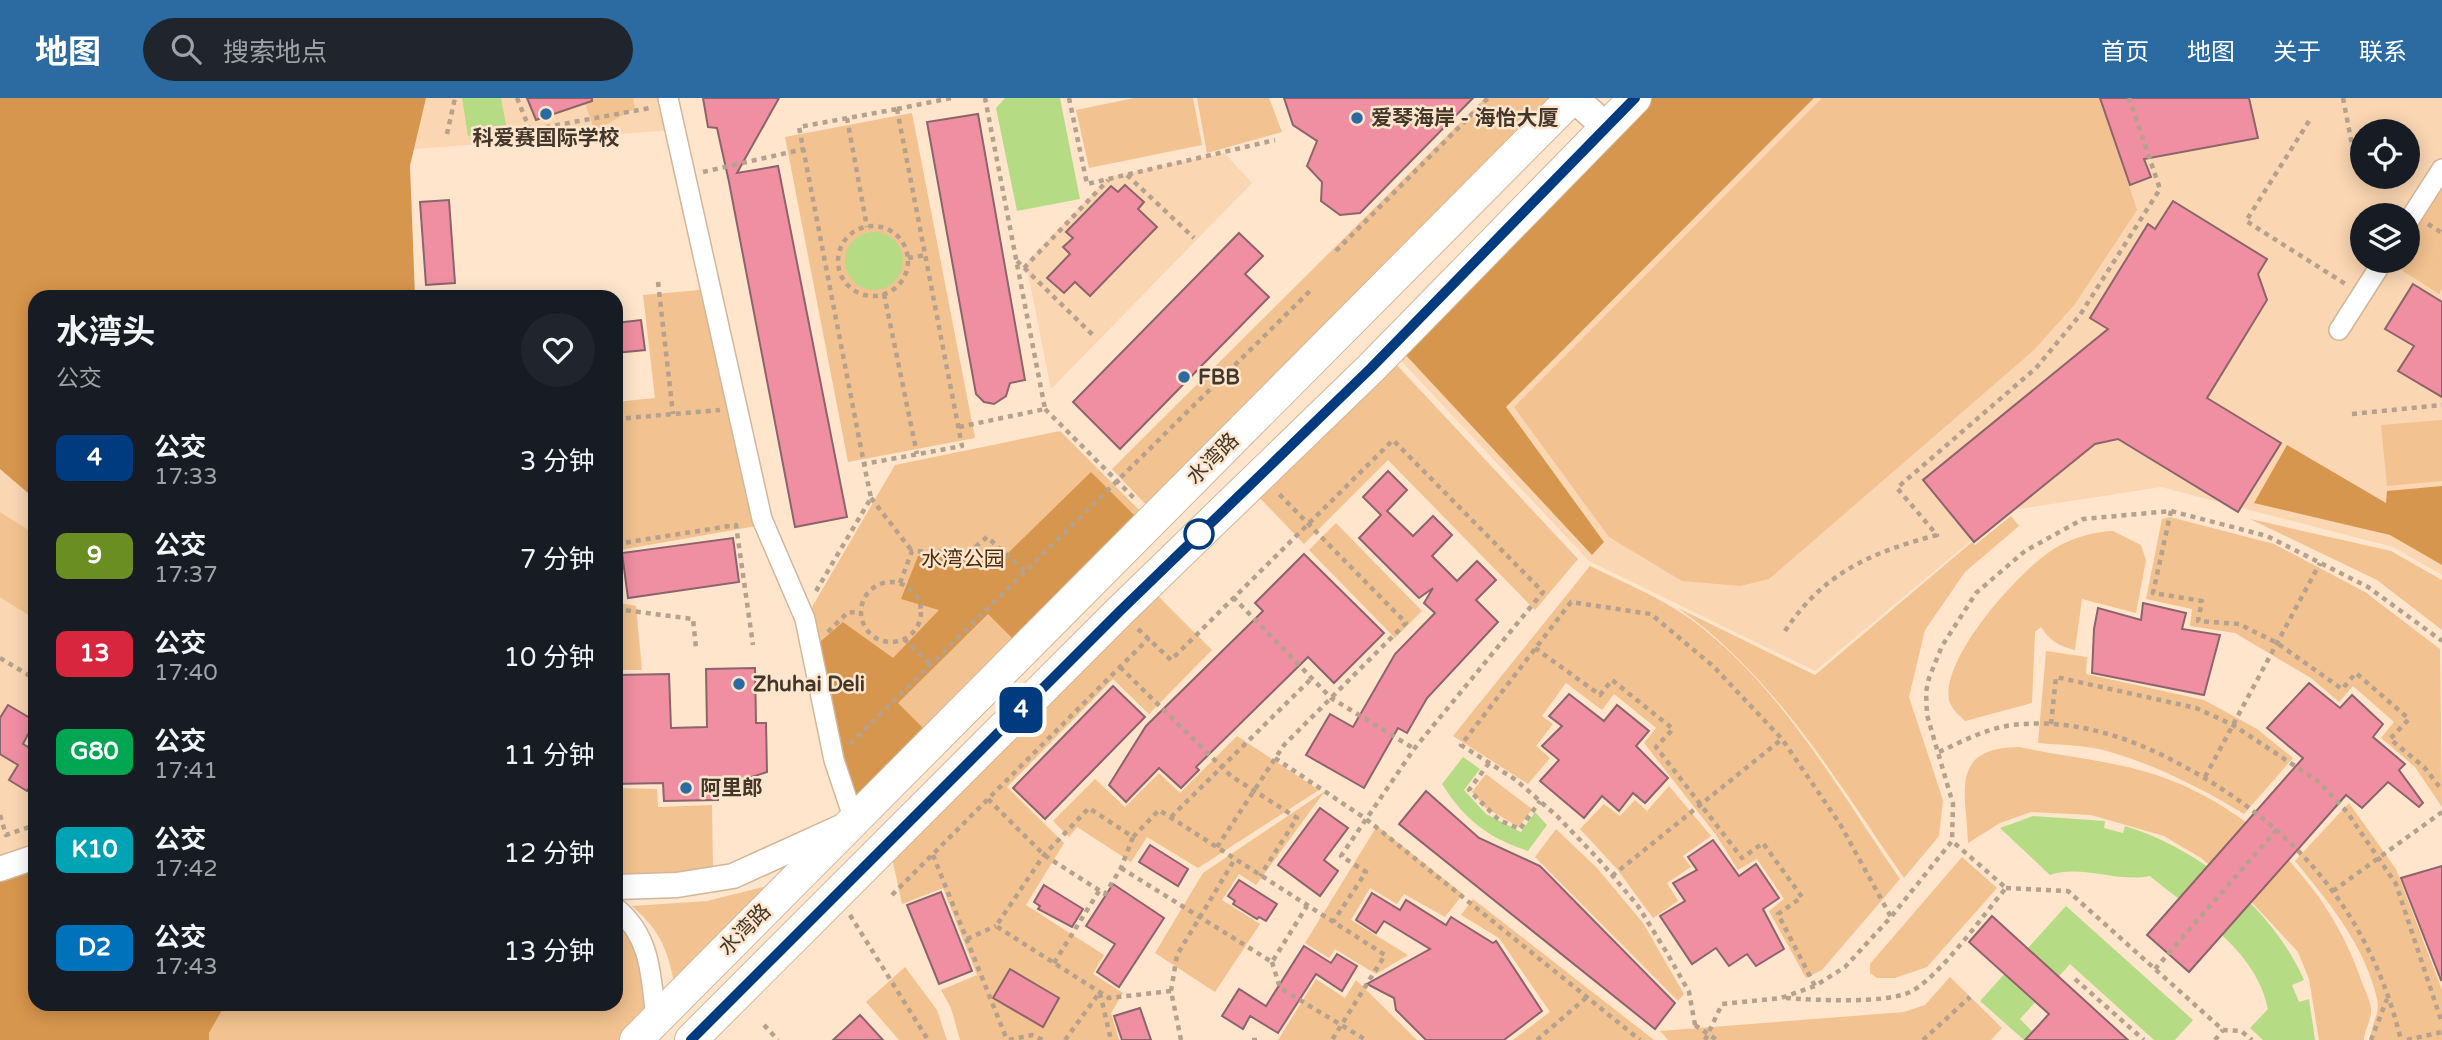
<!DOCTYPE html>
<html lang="zh">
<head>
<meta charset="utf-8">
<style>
	:root { --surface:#171b24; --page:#20242c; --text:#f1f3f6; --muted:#9ea1a6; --accent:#2b6ba1 }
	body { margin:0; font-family:"Varela Round","Noto Sans SC",sans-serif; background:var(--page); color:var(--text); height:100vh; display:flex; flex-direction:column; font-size:26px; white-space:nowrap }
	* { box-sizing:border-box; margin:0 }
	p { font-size:23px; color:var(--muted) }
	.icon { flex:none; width:38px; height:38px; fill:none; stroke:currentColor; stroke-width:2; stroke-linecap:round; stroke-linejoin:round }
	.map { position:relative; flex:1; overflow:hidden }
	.details { position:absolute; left:28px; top:192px; width:595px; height:721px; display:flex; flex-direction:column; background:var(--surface); border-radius:21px; box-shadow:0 4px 18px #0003 }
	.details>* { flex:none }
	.badge { padding:0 14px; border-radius:10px; font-size:24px; line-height:46px }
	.fabs { position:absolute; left:2350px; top:21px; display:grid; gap:14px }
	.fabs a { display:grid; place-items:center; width:70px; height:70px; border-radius:50%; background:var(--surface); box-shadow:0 4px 18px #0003; font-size:35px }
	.map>.badge { position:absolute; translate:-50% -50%; box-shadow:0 0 0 4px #fff }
	.round { display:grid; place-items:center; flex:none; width:74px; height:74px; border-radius:37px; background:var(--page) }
	.summary { display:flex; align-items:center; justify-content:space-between; height:119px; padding:0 28px }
	h1 { font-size:33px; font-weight:700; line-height:52px }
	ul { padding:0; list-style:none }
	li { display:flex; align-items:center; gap:21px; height:98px; padding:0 28px }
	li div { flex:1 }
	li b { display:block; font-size:26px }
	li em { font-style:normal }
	li .badge { min-width:77px; font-weight:700; text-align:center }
	header { display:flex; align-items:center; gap:42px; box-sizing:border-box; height:98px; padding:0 35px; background:var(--accent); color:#fff }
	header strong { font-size:33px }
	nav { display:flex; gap:38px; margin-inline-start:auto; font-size:24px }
	.search { width:490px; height:63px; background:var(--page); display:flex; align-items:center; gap:18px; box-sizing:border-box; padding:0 24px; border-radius:38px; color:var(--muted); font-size:26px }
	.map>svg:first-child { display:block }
	.built { fill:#fad6b2; fill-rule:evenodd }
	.green { fill:#f2c290 }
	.forest { fill:#d7964d }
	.water { fill:#b6db85 }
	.building { fill:#f08fa2; stroke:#8c646b; stroke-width:2 }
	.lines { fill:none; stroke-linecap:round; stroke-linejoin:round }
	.minor-casing { stroke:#d3b698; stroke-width:22 }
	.tertiary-casing { stroke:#d3b698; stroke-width:27 }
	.secondary-casing { stroke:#d3b698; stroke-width:31 }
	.primary-casing { stroke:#d3b698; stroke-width:34 }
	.path { stroke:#b5a18d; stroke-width:4.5; stroke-dasharray:5 5; stroke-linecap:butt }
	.minor { stroke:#fff; stroke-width:19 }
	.tertiary { stroke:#fff; stroke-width:24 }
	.secondary { stroke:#fff; stroke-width:28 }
	.primary { stroke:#fff; stroke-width:32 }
	.path-bridge { stroke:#b5a18d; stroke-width:4.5; stroke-dasharray:5 5; stroke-linecap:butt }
	.line-casing { stroke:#fff; stroke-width:16 }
	.line { stroke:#003b80; stroke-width:10 }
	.poi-dot { fill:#2b6ba1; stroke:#fee5cc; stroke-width:2.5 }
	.stop-dot { fill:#fff; stroke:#003b80; stroke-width:3.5 }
	.labels { text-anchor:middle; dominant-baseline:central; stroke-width:5; stroke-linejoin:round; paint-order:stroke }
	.poi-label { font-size:21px; font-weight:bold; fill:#43372b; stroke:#fee5cc; text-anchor:start }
	.street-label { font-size:21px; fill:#43372b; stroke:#fee5cc }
	.park-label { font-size:21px; fill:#4a2f10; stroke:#fee5cc }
</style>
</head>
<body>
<header>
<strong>地图</strong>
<div class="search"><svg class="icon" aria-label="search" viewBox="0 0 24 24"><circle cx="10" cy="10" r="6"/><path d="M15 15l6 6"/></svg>搜索地点</div>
<nav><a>首页</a><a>地图</a><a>关于</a><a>联系</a></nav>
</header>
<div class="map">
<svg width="2442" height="942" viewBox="0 0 2442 942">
	<rect width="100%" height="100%" fill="#fee5cc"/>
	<g class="built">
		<path d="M426,0h241l7,32 -260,19z"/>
		<path d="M1637,0h805v477l-49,-28 -232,-60 -155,24 -191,160 -226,-110 -199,-212zM2362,33h46v46h-46zM2362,117h46v46h-46z"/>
		<path d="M1224,55l28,30 -201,206 -25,-126 83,-86z"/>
		<path d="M0,371l35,30v358h-35z"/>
	</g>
	<g class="green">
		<path d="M583,0h50l2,10 -40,23z"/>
		<path d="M1134,0h59l9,47 -113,23 -13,-58z"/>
		<path d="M1197,0h72l13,34 -75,21z"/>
		<path d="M1485,0h77l-412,411 -38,-40z"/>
		<path d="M1822,0h278l37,112 -62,94 -41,46 -265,229 -29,7 -58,-5 -73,-44 -95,-130z"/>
		<path d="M912,15l63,325 -127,24 -63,-325z"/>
		<path d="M2442,84v107l-3,5 -39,-25 1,-8h7v-27z"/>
		<path d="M700,192l56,236 -136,24 -4,-20v-128l39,-4 -12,-103z"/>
		<path d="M1392,262l186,199 -43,51 -147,-150 -84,84 -49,-51z"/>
		<path d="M2442,322v61l-55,5 -6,-61z"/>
		<path d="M1060,333l90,90 -296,298 -49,-200 90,-154z"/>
		<path d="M0,414l35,22v85l-35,-22z"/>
		<path d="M2011,418l8,10 -54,46 -40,58 -16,67 34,103 -4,36 -35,42c-67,-96 -128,-201 -226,-270l137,67 157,-133 3,3z"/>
		<path d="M2170,419l104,27 91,48 75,57 2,158 -27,-40 -34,-29 13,-16 -41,-36 -14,16 -28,-24 -76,-45 -45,-7 2,-17 -46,-10 16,-80z"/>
		<path d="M2250,421l141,32 51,29v50l-65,-50z"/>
		<path d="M1336,425l86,88 -27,27 -86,-88z"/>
		<path d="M2113,433l28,14 5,15 -10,53 -54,-14 -7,51c-16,-4 -25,-9 -34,-23l-6,5 -3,71 -67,18c-6,-6 -14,-12 -16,-21 -8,-43 73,-133 108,-153 18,-10 36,-15 56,-16z"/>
		<path d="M1590,468c33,16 69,31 99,52 91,66 149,171 211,261l-78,91 -16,8 -37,-67 15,-12 -27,-40 -19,11 -22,-35 -72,-92 12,-15 -42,-34 -12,16 -36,-27 -24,33 11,8 -17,22 14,12 -22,26 -75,-48z"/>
		<path d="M1153,493l59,59 -63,64 -36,-35 -106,108 57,56 -38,62 78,50 -11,19 30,19 -12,20 8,27h-159l-9,-32 -10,-18 36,-15 -34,-87 -41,16 -11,-51z"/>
		<path d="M616,504l20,4 6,64h-26z"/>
		<path d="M2046,553l41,6 -1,17 118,26 53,29 36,29 -49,56c-43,-26 -88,-49 -137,-63 -22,-6 -47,-6 -69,-8z"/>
		<path d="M1237,638l82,54 -121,78 -51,-31 -16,25 -54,-35 -8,10 -16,-16 42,-42 30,28 34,-34 21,20z"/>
		<path d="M2019,649c51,11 103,14 151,33 86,33 158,107 189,194 3,11 11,24 12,35 1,10 -7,22 -7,31h-45l-10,-61 -11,-27 -51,-55 -46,-39 -37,-22 -73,-21 -60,-3 -31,11 -32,20c-2,-51 -19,-95 51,-96z"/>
		<path d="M1486,676l46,35 -13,18 -33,-19 -14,-16z"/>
		<path d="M1669,688l42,50 -28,20 8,11 -24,16 11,18 -25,17 -36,-49 -37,-40 24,-25 16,12 15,-16 12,11z"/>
		<path d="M616,690l41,1 1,18 54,-2 1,66 -97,11z"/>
		<path d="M1325,693l-69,94 -17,-11 -17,26 38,24 -45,68 -60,-39 48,-80z"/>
		<path d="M2349,705l47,66 46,121v50h-71c-2,-13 10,-26 6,-41 -11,-52 -49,-98 -82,-138z"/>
		<path d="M1377,728l86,68 -18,23 -41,-23 -7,10 -27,-16 -19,32 57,35 -32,19 -41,-25 -6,9 -24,-15z"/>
		<path d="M1556,731l41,39 46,55 41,71 -6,7 -143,-144z"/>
		<path d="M1962,759l35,31 -70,79 -32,11h-18l-7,-5v-9z"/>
		<path d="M767,788l-93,96c-7,-35 -15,-52 -42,-76l75,-5z"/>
		<path d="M1473,801l181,141h-141l37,-28 -51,-74 -38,-23z"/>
		<path d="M616,811l23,23 16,88 -19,20h-427v-7l16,-28 391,-1z"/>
		<path d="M905,869l32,43 10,30h-48l-33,-38z"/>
		<path d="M1950,879l52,51 -11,12h-323l-8,-9 244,-19 21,-7z"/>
		<path d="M1316,881l29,19 11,-18 61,60h-139z"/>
	</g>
	<g class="forest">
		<path d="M0,0h426l-16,68 5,131 -380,1v201l-35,-30z"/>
		<path d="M1649,0h165l-308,309 98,135 -12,13 -190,-204z"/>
		<path d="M2287,347l99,58 1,-12 55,-5v79l-52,-30 -136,-32z"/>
		<path d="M1091,374l49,49 -122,123 -30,-30 -90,89 33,33 -75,75 -36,-169 23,-20 50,36 46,-48 -38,-11 17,-43 86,1z"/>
		<path d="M35,759v147l190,1 -16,28v7h-209v-170z"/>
	</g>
	<g class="water">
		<path d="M462,0h39l6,32 -39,6z"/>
		<path d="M1005,0h55l20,101 -63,12 -21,-103z"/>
		<circle cx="874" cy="163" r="29"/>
		<path d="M1463,659l17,12 -16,21 22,24 35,18 14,-20 12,13 -19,26c-40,-13 -64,-32 -86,-67z"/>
		<path d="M2033,718l72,5 -1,7 19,5 2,-7c75,23 147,82 179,154l-12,5 7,17 10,-3 6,41h-52l-13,-12 18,-19c-11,-59 -75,-97 -118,-133 -33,7 -67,-12 -100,-1l-50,-47z"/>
		<path d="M2066,808l127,114 -18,20h-21l-84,-76 -50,55 12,12 -8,9 -44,-39z"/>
	</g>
	<g class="building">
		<path d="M527,0h65v3l-56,19z"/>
		<path d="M703,0h76l-42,75 41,-7 69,351 -52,10 -66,-345 -12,-54 -9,-1z"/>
		<path d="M1284,0h189l-113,115 -20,2 -19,-14 1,-19 -15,-16 10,-25 -24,-16z"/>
		<path d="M2100,0h149l9,40 -114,21 7,18 -21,8z"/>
		<path d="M978,16l47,266 -15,3 -4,13 -12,8 -10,-2 -8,-8 -49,-272z"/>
		<path d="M1125,87l19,17 -6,7 19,18 -67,69 -15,-14 -11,11 -17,-15 23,-24 -7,-7 10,-9 -7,-6 45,-46 7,6z"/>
		<path d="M449,102l6,83 -29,2 -6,-83z"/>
		<path d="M2173,103l94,58 -9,15 9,26 -60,98 74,45 -43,69 -120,-73 -23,5 -121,98 -51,-62 185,-151 -18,-11 58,-94 7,5z"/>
		<path d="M1239,135l24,23 -18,18 24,23 -149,152 -47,-47z"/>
		<path d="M2413,186l29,18v95l-44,-26 16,-25 -29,-17z"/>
		<path d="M641,222l4,30 -29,3v-30z"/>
		<path d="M1388,373l19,19 -20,21 26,25 20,-20 19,19 -20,21 25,25 20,-20 19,19 -20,20 22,22 -71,76 -20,35 -9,-5 -34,60 -58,-33 24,-41 23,13 42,-73 40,-41 -11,-10 9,-15 -14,10 -60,-60 22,-23 -18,-18z"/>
		<path d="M733,440l6,44 -111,16 -6,-45z"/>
		<path d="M1304,456l80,79 -50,50 -26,-26 -112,110 3,3 -18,18 -22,-20 -33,34 -17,-17 37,-59 117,-115 -8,-8z"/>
		<path d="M2143,505l43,10 -4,16 38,6 -16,60 -112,-22 2,-44 4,-21 43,12z"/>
		<path d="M755,570l1,55h10l1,49 -50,16 1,12 -54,1 -1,-18 -47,1 1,-109 52,-1 2,54 36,-1 -1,-58z"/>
		<path d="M2309,585l31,25 12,-13 31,29 -10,13 32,27 -6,6 24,33 -4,4 -31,-25 -26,26 -16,-13 -157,177 -42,-37 156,-177 -36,-30z"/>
		<path d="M1113,588l32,31 -100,102 -32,-31z"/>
		<path d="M1569,596l35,27 13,-16 32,26 -13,15 32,32 -23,25 -12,-10 -14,18 -17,-15 -18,22 -44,-37 19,-21 -17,-14 20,-20 -13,-10z"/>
		<path d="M8,607l27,16 -12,23 5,3 7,-11v42l-8,13 -18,-11 9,-15 -18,-11v-36z"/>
		<path d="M1426,693l53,47 61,28 135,137 -20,26 -256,-205z"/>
		<path d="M1320,710l28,20 -24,32 14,11 -18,25 -42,-31z"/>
		<path d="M1713,742l26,36 17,-12 23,34 -16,11 21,40 -28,17 -9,-12 -18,12 -13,-18 -24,16 -32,-48 25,-15 -12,-18 24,-13 -9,-13z"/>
		<path d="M1150,747l38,24 -10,17 -39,-24z"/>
		<path d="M2442,768v113l-1,1 -40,-102z"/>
		<path d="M1239,782l38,24 -11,17 -7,-4 -2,2 -24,-15 2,-3 -7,-5z"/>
		<path d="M1113,786l51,34 -45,69 -22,-15 18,-28 -29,-18z"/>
		<path d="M1044,787l39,24 -11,18 -34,-18 2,-3 -6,-4z"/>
		<path d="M941,794l31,79 -33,13 -32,-79z"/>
		<path d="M1372,795l28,17 6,-10 40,25 5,-8 42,26 3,-2 46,70 -38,29h-78l-30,-30 -2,-12 -27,-14 63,-35 -46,-28 -8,12 -20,-13z"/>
		<path d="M1992,818l136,124h-103l24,-26 -80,-72z"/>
		<path d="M1304,848l27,17 6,-9 20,12 -15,25 -26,-17 -38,59 -28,-17 -7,13 -21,-13 17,-27 27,17z"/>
		<path d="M1010,871l49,29 -16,29 -50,-29z"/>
		<path d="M1140,910l11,32h-29l-8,-24z"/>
		<path d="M860,917l23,25h-50z"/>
	</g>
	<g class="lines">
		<g class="minor-casing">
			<g id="minor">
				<path d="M668,0l94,421 43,100 29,141 20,60"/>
				<path d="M2408,124l34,-53"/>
				<path d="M2339,232l44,-69"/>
				<path d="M616,810c36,29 35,70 40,112"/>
			</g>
		</g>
		<g class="tertiary-casing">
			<g id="tertiary">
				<path d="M0,771l35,-12"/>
				<path d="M616,789l61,-2 56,-9 108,-49"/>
			</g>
		</g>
		<g class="secondary-casing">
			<path id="secondary" d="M1574,0l32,29"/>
		</g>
		<g class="primary-casing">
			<g id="primary">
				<path d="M636,942l936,-942"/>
				<path d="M691,942l429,-429 251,-243 264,-270"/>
			</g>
		</g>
		<g class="path">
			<path d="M517,0l13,32 120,-22"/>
			<path d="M1069,0l18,86 188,-44"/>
			<path d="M2343,0l10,52"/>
			<path d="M897,11l65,337 -98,18 -65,-337z"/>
			<path d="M897,11l54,-11"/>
			<path d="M847,20l20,109"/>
			<path d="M2309,23l-63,100 101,64"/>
			<path d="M447,36l8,-36"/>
			<path d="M703,74l101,-23"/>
			<path d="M1127,77l67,63"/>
			<path d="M2428,126l14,9"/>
			<circle cx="873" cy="163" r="35"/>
			<path d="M1336,153l152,-153"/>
			<path d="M908,160l18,-3"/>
			<path d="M1017,163l78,76"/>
			<path d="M1024,170l84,-88"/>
			<path d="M658,184l15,132"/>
			<path d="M884,196l33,160"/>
			<path d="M1045,311l91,91"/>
			<path d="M2352,316l90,-9"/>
			<path d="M616,321l104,-9"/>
			<path d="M959,329l86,-18 -60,-311"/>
			<path d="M616,392l4,34h-4"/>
			<path d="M871,400l41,53"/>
			<path d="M2171,413l-18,82 49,8 -4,20 41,3 38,19 65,46 14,-16 53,46 -19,20 34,28 18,23"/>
			<path d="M616,446l120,-19 17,120"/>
			<path d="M616,446l4,-20"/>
			<circle cx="891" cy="514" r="30"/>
			<path d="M900,485l12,-32 56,2 19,-16 38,34"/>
			<path d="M816,493l55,-93 -7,-34"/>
			<path d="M1233,499l98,101 82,50"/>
			<path d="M616,511l77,10 3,29"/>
			<path d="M1138,531l33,31 222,-220 150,152 -129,157 -73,107 25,16 -33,50"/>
			<path d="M1785,533c38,-58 87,-79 152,-96l-40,-47 139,-120 44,-53 80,-126 -31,-91"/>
			<path d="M828,534l20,-20 13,1"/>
			<path d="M904,541l27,26"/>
			<path d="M1535,550l65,47 12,-15 61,49 -17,18 86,111 21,-15 39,54 -24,17 37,72"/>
			<path d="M0,560l35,21"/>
			<path d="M1120,569l111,109 66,42 -37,58"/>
			<path d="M2051,626l5,-47 140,31 37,17 85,56 29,31 49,72 46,139"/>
			<path d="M35,637l-4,6 4,2"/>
			<path d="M850,646l463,-456"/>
			<path d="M1939,654c28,-13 54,-27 85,-28 56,-4 113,16 161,43 112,61 185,147 216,273"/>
			<path d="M1275,660l91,61 274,221"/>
			<path d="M1489,665l-20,27 30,30 21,9 20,-28"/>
			<path d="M2205,679l115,-214"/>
			<path d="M988,701l56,56 61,39 16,-26 12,-31"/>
			<path d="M0,717l6,20 29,-10"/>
			<path d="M1171,719l141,-139"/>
			<path d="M1217,749l67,-102 122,-122 -128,-130"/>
			<path d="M933,757l74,185"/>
			<path d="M1121,770l151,94 35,-56"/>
			<path d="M1612,778l170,-137"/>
			<path d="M2006,790l62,3 155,139 18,1 11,9"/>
			<path d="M2333,793l109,-79"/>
			<path d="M892,797l257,-257"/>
			<path d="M850,817l78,125"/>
			<path d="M967,841l29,-13"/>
			<path d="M1272,864l8,26 86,52"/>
			<path d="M1054,865l45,-72"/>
			<path d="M2155,871l123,-141"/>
			<path d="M2075,881l69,61"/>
			<path d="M1171,893l-62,7 -113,-72 48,-71 45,-47 44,29 26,-27 226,145 -53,85"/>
			<path d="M1100,895l11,47"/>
			<path d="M1786,900c29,2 99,6 124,-6 29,-14 73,-77 96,-104l-54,-47"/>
			<path d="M764,927l14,15"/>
			<path d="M1695,927l-6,-33 -22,-39 -29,-47 -37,-44 -43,-45 -42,-37 -55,-35 110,-143 80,12 63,53 68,72 58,85 51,93"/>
			<path d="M1009,942l23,-5 11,5"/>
			<path d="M1065,942l35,-48"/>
			<path d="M1181,942l-10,-49 6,-36 58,-96"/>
			<path d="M1252,942h6"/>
			<path d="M1537,942l50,-43"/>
			<path d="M1705,942l17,-36 59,-6 34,-12 30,-19 46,-50 61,-76 1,-37 -26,-89 -1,-23 3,-14 13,-32 34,-53 49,-42 58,-32 88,-8 96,25 101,51 74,54"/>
			<path d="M1923,942l47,-43"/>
			<path d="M2215,942l8,-10"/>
			<path d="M2371,942l16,-41"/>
			<path d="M2407,942l35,-8"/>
		</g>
		<use href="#minor" class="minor"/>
		<use href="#tertiary" class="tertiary"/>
		<use href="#secondary" class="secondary"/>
		<use href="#primary" class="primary"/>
		<path class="path-bridge" d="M1695,927l22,15"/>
	</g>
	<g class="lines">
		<g class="line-casing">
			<path id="line" d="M691,942l429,-429 251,-243 264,-270"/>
		</g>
		<use href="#line" class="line"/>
	</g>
	<g class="poi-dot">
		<circle cx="546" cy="16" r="7"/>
		<circle cx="1357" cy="20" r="7"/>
		<circle cx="1184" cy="279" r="7"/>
		<circle cx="739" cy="586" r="7"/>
		<circle cx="686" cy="690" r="7"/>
	</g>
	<circle class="stop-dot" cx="1199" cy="436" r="14"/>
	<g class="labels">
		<g class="poi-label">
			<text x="1371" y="20">爱琴海岸 - 海怡大厦</text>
			<text x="546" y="40" text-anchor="middle">科爱赛国际学校</text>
			<text x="1198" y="279">FBB</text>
			<text x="753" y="586">Zhuhai Deli</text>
			<text x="700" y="690">阿里郎</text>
		</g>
		<g class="street-label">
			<text transform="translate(1213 361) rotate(-45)">水湾路</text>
			<text transform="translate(745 832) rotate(-45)">水湾路</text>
		</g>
		<g class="park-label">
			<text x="963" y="461">水湾公园</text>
		</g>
	</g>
</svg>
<div class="fabs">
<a><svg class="icon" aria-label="locate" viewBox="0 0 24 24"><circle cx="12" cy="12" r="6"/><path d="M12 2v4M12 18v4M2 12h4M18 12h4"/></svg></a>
<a><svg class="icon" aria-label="layers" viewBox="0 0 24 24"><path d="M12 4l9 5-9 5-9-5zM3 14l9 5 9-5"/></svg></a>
</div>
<b class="badge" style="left:1021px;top:612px;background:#003b80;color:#fff">4</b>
<section class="details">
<div class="summary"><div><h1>水湾头</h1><p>公交</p></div><a class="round"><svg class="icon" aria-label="heart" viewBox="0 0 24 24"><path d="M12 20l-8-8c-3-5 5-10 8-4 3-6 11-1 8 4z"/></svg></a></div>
<ul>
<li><span class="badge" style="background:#003b80;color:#fff">4</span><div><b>公交</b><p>17:33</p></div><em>3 分钟</em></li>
<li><span class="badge" style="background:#6b8e23;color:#fff">9</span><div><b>公交</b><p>17:37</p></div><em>7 分钟</em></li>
<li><span class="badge" style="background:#d7263d;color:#fff">13</span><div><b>公交</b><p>17:40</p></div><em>10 分钟</em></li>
<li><span class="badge" style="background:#00a651;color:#fff">G80</span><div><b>公交</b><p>17:41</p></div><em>11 分钟</em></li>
<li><span class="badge" style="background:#00a3b4;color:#fff">K10</span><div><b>公交</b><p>17:42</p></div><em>12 分钟</em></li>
<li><span class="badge" style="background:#0072bc;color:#fff">D2</span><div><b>公交</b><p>17:43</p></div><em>13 分钟</em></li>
</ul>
</section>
</div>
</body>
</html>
